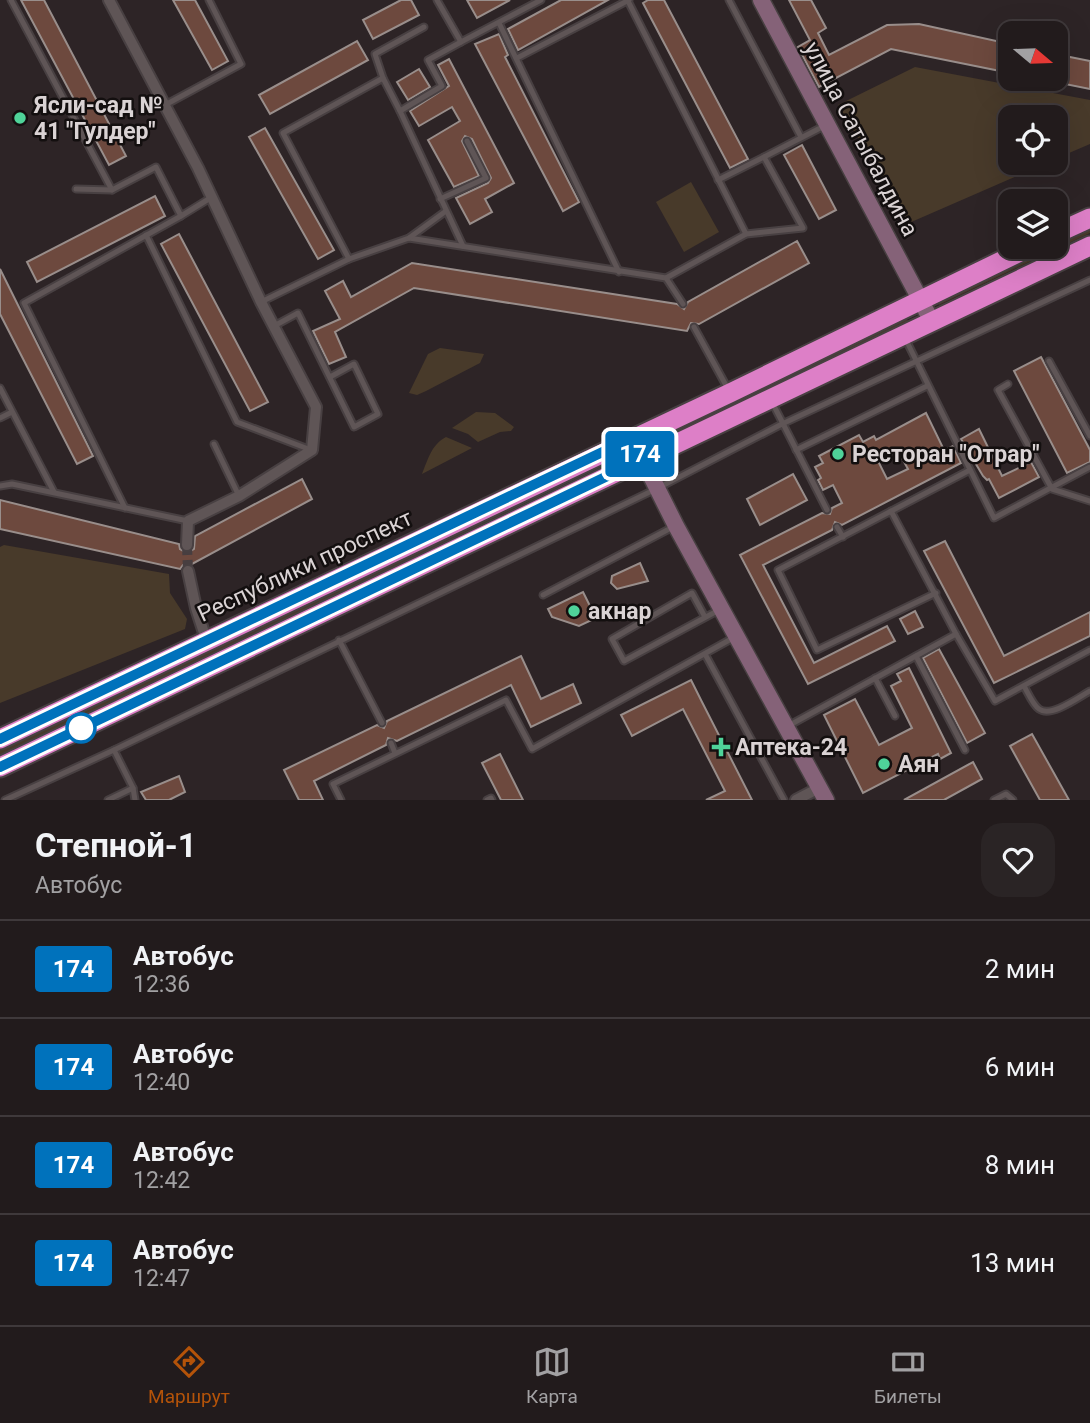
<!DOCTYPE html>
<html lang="ru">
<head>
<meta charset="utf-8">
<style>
	:root { --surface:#221b1c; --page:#2a2425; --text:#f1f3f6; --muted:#a2a1a3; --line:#3f393b; --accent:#b45309 }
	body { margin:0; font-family:Roboto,sans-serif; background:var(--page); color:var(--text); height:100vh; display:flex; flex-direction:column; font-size:26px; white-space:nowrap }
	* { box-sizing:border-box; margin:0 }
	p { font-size:23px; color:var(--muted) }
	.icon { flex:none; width:38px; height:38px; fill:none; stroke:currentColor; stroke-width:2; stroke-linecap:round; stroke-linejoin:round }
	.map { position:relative; height:800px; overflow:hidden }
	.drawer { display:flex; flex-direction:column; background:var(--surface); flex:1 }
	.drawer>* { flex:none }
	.badge { padding:0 14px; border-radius:5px; font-size:24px; line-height:46px }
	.needle { width:46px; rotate:109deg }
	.controls { position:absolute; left:998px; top:21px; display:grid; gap:14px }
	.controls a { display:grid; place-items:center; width:70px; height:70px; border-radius:14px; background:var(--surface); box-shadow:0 7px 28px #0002,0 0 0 2px var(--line); font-size:35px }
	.map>.badge { position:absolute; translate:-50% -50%; box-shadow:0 0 0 4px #fff }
	.round { display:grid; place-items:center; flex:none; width:74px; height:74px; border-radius:21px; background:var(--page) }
	.overview { display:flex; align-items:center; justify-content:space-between; height:119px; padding:0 35px }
	h1 { font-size:33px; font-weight:700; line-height:52px }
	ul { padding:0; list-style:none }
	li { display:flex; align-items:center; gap:21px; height:98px; padding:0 35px; border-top:2px solid var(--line) }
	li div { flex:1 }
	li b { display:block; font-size:26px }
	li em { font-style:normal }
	li .badge { min-width:77px; font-weight:700; text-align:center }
	.dock { display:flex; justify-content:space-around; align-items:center; height:98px; border-top:2px solid var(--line); background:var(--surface); font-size:19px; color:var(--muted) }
	.dock a { display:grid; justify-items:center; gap:4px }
	.dock .selected { color:var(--accent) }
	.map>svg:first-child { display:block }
	.green { fill:#483a2a }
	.building { fill:#6d493e; stroke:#998e8b; stroke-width:2; fill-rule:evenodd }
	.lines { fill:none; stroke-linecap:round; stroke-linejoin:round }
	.street-tunnel { stroke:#473e40; stroke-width:10; stroke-dasharray:10 5; stroke-linecap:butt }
	.lane-casing { stroke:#484042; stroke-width:9 }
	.street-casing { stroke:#484042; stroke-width:14 }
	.secondary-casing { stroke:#484042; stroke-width:19 }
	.highway-casing { stroke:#484042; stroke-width:23 }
	.lane { stroke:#5f5556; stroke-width:5 }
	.street { stroke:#5f5556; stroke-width:10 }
	.secondary { stroke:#856278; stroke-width:16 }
	.highway { stroke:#dd7fc7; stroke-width:19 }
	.line-casing { stroke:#fff; stroke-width:16 }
	.line { stroke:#0072bc; stroke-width:10 }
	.poi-dot { fill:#4fd399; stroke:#130f0f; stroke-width:2.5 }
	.stop-dot { fill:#fff; stroke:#0072bc; stroke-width:3.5 }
	.labels { text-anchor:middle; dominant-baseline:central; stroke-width:5; stroke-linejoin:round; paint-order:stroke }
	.poi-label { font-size:23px; font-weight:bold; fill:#dad3d4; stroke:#130f0f; text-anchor:start }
	.street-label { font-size:23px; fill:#dad3d4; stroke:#130f0f }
</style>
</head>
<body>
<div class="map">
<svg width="1090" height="800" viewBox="0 0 1090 800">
	<rect width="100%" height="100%" fill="#2d2426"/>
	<g class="green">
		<path d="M915,67l175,33v44l-35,15v-42h-45v46h37l-138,60 -71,-118z"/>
		<path d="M691,182l28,50 -35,20 -28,-50z"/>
		<path d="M1090,226v7l-151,72 -2,-5 110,-53h8v-4z"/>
		<path d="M905,316l3,5 -257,123 -3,-5z"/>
		<path d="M440,348l44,6 -4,9 -54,28 -9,4 -8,-2 19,-39z"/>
		<path d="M476,412l19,1 19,14 -3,4 -11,1 -22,10 -10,-8 -16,-6z"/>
		<path d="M446,437l26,11 -50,26c6,-15 10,-30 24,-37z"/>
		<path d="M622,452l1,4 -623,300v-6z"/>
		<path d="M4,545l165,29 1,19 17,26 -2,10 -185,74v-156z"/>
	</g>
	<g class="building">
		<path d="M21,0h23l82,156 -17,9z"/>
		<path d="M173,0h22l33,61 -16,9z"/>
		<path d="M401,0h10l8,15 -46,24 -10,-19z"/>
		<path d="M467,0h43l-33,18z"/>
		<path d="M561,0h47l-90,50 -10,-21z"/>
		<path d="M648,0h16l84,159 -18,9 -87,-165z"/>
		<path d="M789,0h22l15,28 -8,5 11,22 58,-30 32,-1 91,20v29l-119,-24 -72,38 -21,-40 12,-7z"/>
		<path d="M499,34l9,21 -3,2 74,145 -16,9 -88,-167z"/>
		<path d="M357,41l11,19 -98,54 -11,-19z"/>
		<path d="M1055,54l35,7v28l-35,-7z"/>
		<path d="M449,59l65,124 -29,16 7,13 -22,12 -14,-26 32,-15 3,-5 -19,-39 -7,-3 -3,5 17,35 -25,11 -26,-47 32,-19 -8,-14 -33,19 -9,-15 39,-25 -11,-21z"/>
		<path d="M419,69l11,18 -22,13 -11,-18z"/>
		<path d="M265,128l69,122 -16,9 -69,-122z"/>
		<path d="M802,145l34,65 -17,9 -35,-64z"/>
		<path d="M155,196l10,20 -128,66 -10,-20z"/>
		<path d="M179,234l89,168 -18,9 -89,-167z"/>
		<path d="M797,241l12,22 -110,61 -8,-1 -4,8 -273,-43 -79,44 11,25 -17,7 -16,-33 27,-12 -15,-28 18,-10 8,16 61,-34 265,41 7,5 4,-7z"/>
		<path d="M0,269l93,187 -16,8 -77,-150z"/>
		<path d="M1041,357l49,93v12l-23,11 -53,-102z"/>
		<path d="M926,413l18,37 9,-4 8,17 -119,62 -7,-3 -3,8 -69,35 51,98 73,-37 8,15 -87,43 -68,-129 82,-42 8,1 2,-6 10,-5 -9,-18 -10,5 -5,-10 3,-2 -6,-11 8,-4 -4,-7 40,-21 4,7 11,-6 2,4zM898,451l10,18 -21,10 -9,-18z"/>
		<path d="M979,429l23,47 29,-14 8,15 -40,21 -10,-19 -2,1 -4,-4 -22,-37z"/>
		<path d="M793,474l14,26 -47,25 -13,-26z"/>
		<path d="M302,479l10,20 -120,65 -9,1 -3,4 -180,-40v-29l179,44 1,5 7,4 7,-4 1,-13z"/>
		<path d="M945,541l59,115 86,-44v24l-96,47 -70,-132z"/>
		<path d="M640,563l8,18 -31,8 -6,-6 1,-7z"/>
		<path d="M583,592l13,26 -17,8 -27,-9 -4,-8z"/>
		<path d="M915,611l8,16 -15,7 -8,-15z"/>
		<path d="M939,649l46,84 -18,10 -44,-85z"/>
		<path d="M521,656l20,43 32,-15 8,19 -50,24 -20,-42 -114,56 -9,-3 -2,7 -72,36 9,19h-24l-15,-30 93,-45 7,3 3,-7z"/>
		<path d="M909,668l42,85 -11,6 -2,-5 -75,39 -39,-78 31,-16 24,46 33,-17 -21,-42 10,-5 -4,-7z"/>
		<path d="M691,680l10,20 51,100h-46l19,-9 -42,-82 -51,27 -11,-21z"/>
		<path d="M1032,734l37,66h-29l-30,-54z"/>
		<path d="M500,754l23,46h-22l-19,-37z"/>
		<path d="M973,762l9,17 -38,21h-40z"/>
		<path d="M179,776l6,16 -16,8h-23l-5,-8z"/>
	</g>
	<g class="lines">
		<path class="street-tunnel" d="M187,545l1,26"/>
		<g class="lane-casing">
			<g id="lane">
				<path d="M11,0l101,190 44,-23 25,49 31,-19"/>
				<path d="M437,0l24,42 80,-42"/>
				<path d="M729,0l72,137"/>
				<path d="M628,1l118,233"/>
				<path d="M499,23l120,249"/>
				<path d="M461,42l-33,18 14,26 -42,25 63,135"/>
				<path d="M517,58l112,-58"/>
				<path d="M383,78l-8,-24 49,-27"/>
				<path d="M165,105l76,-41 -32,-64"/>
				<path d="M400,111l-17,-33 -100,55 66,126 60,-21 257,40"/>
				<path d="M718,180l46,-23"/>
				<path d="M76,189l36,1"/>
				<path d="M440,199l46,-21 -19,-37"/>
				<path d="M146,235l91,187 74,28"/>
				<path d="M409,238l37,-27"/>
				<path d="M261,302l88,-43"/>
				<path d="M683,304l-17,-26 80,-44 57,-6 -39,-71 62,-32"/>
				<path d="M274,326l24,-13 56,114 24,-13 -24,-50 -24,13"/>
				<path d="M694,327l34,62"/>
				<path d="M906,340l88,178 96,-51"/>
				<path d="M1049,361l41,75"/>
				<path d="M1008,384l-10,6 54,99 38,12"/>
				<path d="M0,388l54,104"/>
				<path d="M773,404l54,106"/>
				<path d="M0,418l12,-6"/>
				<path d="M214,444l25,52"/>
				<path d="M796,450l131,-64"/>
				<path d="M0,486l12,-2 176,37"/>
				<path d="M125,508l-101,-205 157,-87"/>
				<path d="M891,511l65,123"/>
				<path d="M837,527l6,10"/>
				<path d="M936,593l-119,57 -39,-80 192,-100"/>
				<path d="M543,595l130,-68"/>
				<path d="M705,617l-13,-24 -80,46 12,22 95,-51"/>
				<path d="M339,640l43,83"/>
				<path d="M705,654l79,146"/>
				<path d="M916,656l49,94"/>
				<path d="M875,678l20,38"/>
				<path d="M1024,686c4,7 9,19 15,23 12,9 40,-12 51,-18"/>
				<path d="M788,726l168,-92 39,67 95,-51"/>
				<path d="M391,743l4,10"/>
				<path d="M114,750l19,38 2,12"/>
				<path d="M5,800l109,-50 544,-262 124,-64 308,-144"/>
				<path d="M108,800l25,-12"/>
				<path d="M341,800l-8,-16 173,-84 26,49 201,-111"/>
				<path d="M487,800l4,-2 1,2"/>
				<path d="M994,800l12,-6 7,6"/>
			</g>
		</g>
		<g class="street-casing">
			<g id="street">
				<path d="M109,0l89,168 63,134 55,105 -4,43 -73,46 -51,25 -1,24"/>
				<path d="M188,571l8,37 10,31"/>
				<path d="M796,800l23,-12"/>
			</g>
		</g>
		<g class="secondary-casing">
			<g id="secondary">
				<path d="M761,0l170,320"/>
				<path d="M632,438l44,88 150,274"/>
			</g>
		</g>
		<g class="highway-casing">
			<g id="highway">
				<path d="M1055,234l35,-16"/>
				<path d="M0,739l730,-346 300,-146"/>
				<path d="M0,767l1090,-521"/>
			</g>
		</g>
		<use href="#lane" class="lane"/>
		<use href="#street" class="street"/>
		<use href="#secondary" class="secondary"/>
		<use href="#highway" class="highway"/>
	</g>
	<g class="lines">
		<g class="line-casing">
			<path id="line" d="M0,739l632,-301 11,21 -643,308"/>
		</g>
		<use href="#line" class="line"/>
	</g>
	<g class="poi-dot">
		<circle cx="20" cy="118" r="7"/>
		<circle cx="838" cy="454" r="7"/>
		<circle cx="574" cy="611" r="7"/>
		<path d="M717.5 736.5h7v7h7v7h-7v7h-7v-7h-7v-7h7z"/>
		<circle cx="884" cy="764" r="7"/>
	</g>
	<circle class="stop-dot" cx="81" cy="728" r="14"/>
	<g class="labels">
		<g class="poi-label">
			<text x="34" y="105">Ясли-сад №<tspan x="34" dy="26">41 "Гулдер"</tspan></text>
			<text x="852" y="454">Ресторан "Отрар"</text>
			<text x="588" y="611">акнар</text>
			<text x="735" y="747">Аптека-24</text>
			<text x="898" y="764">Аян</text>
		</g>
		<g class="street-label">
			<text transform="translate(861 139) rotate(62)">улица Сатыбалдина</text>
			<text transform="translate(305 566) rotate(-25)">Республики проспект</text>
		</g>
	</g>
</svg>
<div class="controls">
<a><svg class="needle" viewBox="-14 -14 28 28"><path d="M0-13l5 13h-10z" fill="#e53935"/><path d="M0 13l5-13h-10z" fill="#a2a1a3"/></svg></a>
<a><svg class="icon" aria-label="locate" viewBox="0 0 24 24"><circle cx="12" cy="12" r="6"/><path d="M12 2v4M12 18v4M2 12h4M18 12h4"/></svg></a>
<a><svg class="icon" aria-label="layers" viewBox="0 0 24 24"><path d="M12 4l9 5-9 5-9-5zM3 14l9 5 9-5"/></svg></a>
</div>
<b class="badge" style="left:640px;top:454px;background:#0072bc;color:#fff">174</b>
</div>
<section class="drawer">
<div class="overview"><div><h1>Степной-1</h1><p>Автобус</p></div><a class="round"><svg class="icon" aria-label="heart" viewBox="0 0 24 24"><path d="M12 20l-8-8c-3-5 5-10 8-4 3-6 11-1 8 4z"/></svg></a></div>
<ul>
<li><span class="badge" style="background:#0072bc;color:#fff">174</span><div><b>Автобус</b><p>12:36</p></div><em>2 мин</em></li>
<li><span class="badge" style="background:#0072bc;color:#fff">174</span><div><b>Автобус</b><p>12:40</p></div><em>6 мин</em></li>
<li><span class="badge" style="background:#0072bc;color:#fff">174</span><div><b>Автобус</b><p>12:42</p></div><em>8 мин</em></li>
<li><span class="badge" style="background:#0072bc;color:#fff">174</span><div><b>Автобус</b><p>12:47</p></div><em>13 мин</em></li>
</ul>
</section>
<nav class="dock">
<a class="selected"><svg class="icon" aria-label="directions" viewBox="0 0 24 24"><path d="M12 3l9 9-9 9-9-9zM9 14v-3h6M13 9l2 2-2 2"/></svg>Маршрут</a>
<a><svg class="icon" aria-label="map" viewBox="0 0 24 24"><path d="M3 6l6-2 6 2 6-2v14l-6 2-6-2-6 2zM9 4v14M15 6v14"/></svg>Карта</a>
<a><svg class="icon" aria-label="tickets" viewBox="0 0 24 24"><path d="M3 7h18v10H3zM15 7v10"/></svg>Билеты</a>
</nav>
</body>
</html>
